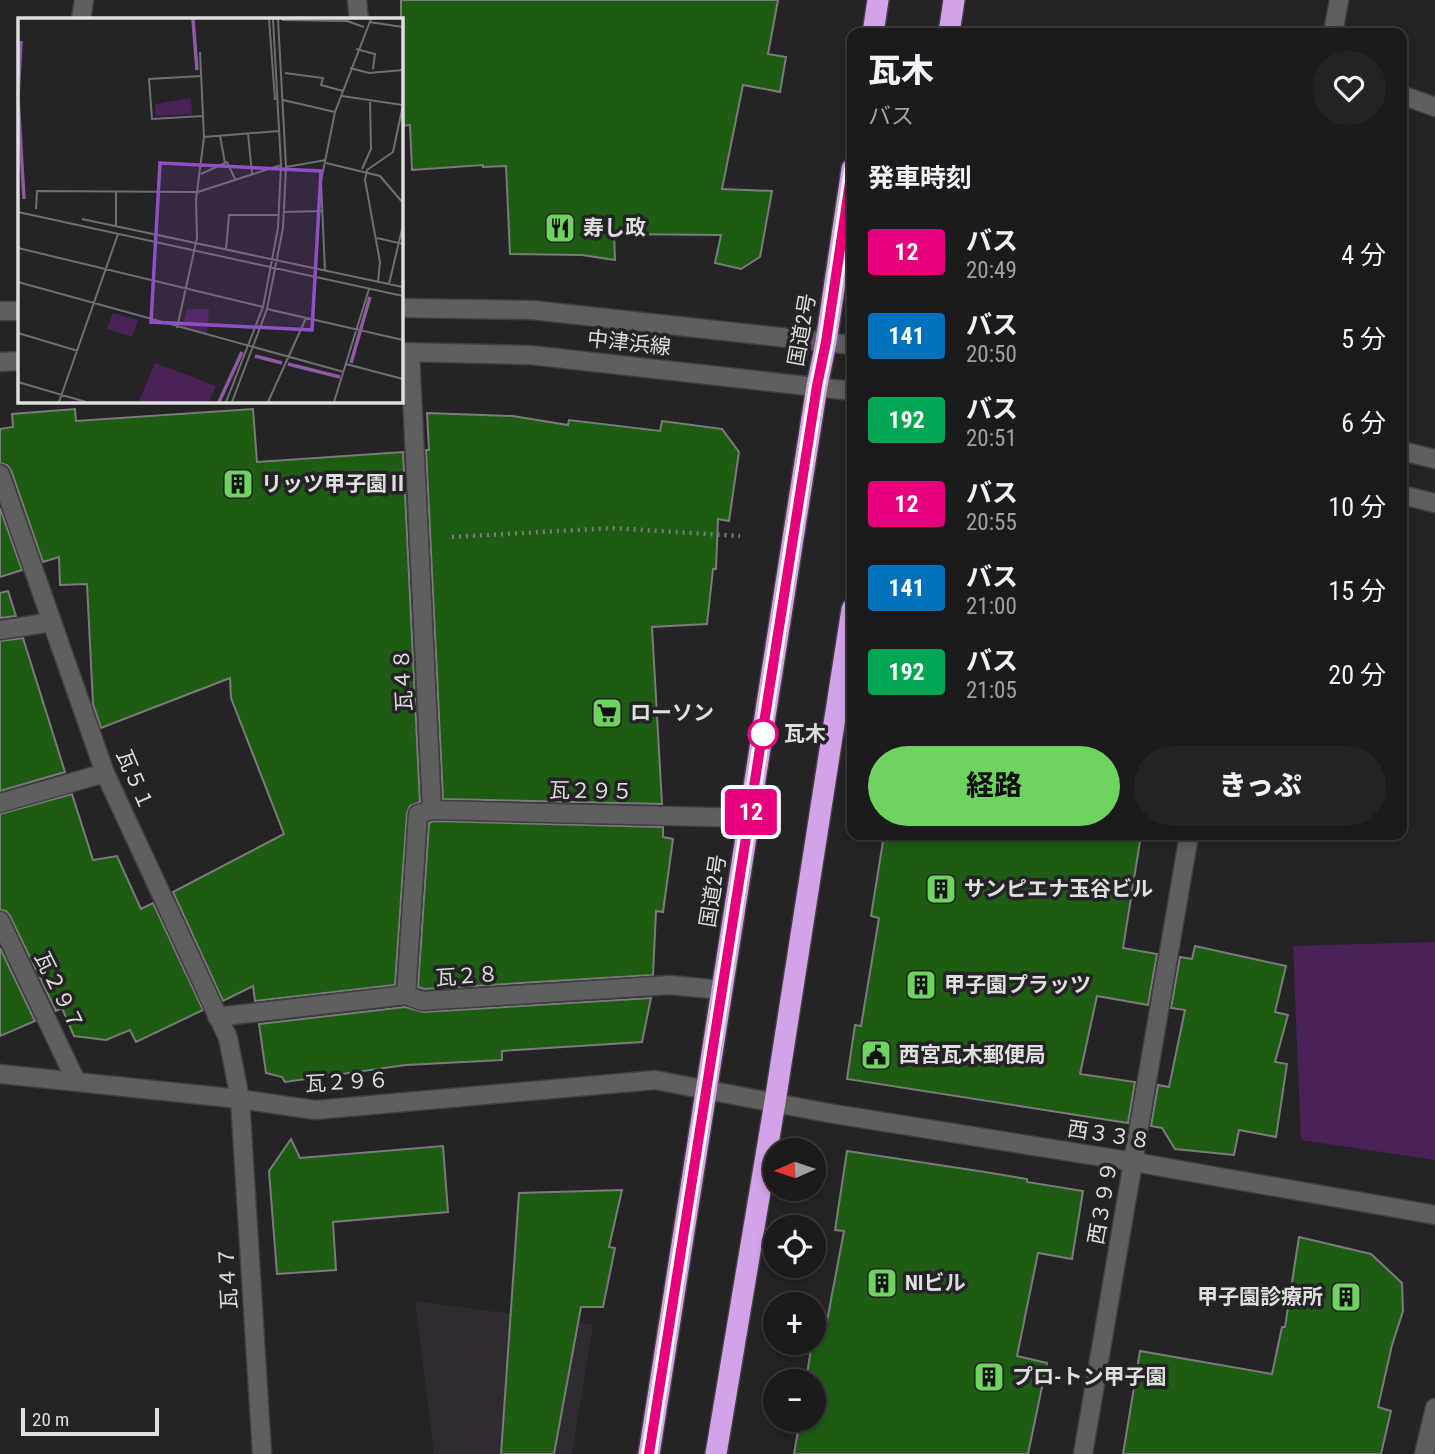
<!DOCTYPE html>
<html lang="ja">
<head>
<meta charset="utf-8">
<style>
	:root { --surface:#1c1a1c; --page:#252325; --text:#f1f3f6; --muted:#a0a1a3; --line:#3a383b; --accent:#6fd360 }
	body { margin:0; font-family:"Roboto Condensed","Noto Sans JP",sans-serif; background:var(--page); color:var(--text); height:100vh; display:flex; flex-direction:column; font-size:26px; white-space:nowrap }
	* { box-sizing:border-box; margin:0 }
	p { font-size:23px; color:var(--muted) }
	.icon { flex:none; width:38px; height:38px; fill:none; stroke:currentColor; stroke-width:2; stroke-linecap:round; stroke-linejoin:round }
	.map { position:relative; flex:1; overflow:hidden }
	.panel { position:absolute; left:847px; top:28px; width:560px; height:812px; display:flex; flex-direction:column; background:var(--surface); border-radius:14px; box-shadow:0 4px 10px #0003,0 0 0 2px var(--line) }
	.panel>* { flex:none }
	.badge { padding:0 14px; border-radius:5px; font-size:24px; line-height:46px }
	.needle { width:46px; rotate:267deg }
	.tools { position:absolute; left:763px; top:1138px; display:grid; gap:14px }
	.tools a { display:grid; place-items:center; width:63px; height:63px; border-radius:50%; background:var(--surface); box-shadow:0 4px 10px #0003,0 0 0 2px var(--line); font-size:35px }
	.scale { position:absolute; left:21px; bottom:18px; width:138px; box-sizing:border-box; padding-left:7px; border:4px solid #dfdee0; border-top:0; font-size:19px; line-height:24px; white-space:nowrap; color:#dfdee0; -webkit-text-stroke:5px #252326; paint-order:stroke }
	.map>.badge { position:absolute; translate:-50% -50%; box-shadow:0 0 0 4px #fff }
	h2 { padding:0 21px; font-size:26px; line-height:63px }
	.round { display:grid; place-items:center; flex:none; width:74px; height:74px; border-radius:37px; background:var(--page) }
	.headline { display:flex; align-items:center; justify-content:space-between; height:119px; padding:0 21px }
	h1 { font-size:33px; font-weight:800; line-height:52px }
	.button { display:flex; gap:14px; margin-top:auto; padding:14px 21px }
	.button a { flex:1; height:80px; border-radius:42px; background:var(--accent); color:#111; font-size:28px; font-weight:800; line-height:80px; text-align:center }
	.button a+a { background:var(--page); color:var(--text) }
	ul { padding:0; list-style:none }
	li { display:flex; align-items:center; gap:21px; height:84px; padding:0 21px }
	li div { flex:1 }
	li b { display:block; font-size:26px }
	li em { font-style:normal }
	li .badge { min-width:77px; font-weight:700; text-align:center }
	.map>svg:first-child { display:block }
	.built { fill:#302b32 }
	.green { fill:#492357 }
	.building { fill:#1e5c14; stroke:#7a7c79; stroke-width:2 }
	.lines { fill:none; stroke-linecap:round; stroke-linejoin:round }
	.minor-casing { stroke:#403f41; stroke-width:21 }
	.highway-casing { stroke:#403f41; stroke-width:24 }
	.path { stroke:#7c7a7d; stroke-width:4.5; stroke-dasharray:2 5; stroke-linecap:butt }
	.minor { stroke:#605e61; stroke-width:18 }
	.highway { stroke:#d4a2e9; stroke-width:21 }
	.line-casing { stroke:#fff; stroke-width:16 }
	.line { stroke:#e6007e; stroke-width:10 }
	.stop-dot { fill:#fff; stroke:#e6007e; stroke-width:3.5 }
	.labels { text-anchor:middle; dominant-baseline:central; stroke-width:7; stroke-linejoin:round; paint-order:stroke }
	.poi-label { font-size:21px; font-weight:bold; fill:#dfdee0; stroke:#252326; text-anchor:start }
	.street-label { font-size:21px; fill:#dfdee0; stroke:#252326 }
	.stop-label { font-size:21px; font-weight:bold; fill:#dfdee0; stroke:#252326; text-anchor:start }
	.inset-river { fill:none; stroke:#8e5ba2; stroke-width:3.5 }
	.inset-road { fill:none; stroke:#6f6e70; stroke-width:2 }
	.view { fill:#8f50c6; fill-opacity:0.15; stroke:#8f50c6; stroke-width:3.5 }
	.inset-edge { fill:none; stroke:#dfdee0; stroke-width:3.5 }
</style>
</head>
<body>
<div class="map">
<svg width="1435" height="1454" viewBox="0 0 1435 1454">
	<rect width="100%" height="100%" fill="#252326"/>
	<path class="built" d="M415,1301l178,24 -21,129h-138z"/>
	<path class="green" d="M1435,942v218l-134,-20 -8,-194z"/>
	<g class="building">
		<path d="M401,0h377l-10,54 18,3 -6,35 -37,-7 -21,104 50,2 -12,66 -19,12 -26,-6 6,-28 -107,-1 1,26 -33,-5 -72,-1 -4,-88 -23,1v-2l-71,5 -2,-45 -9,1z"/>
		<path d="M75,409l1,12 177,-12 4,53 146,-10 17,350 -10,4 -3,7 -12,172 -140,16 -2,-15 -30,15 -50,-109 111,-58 -53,-136 -1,-20 -129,50 -8,-24 -6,-120 -27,1 -1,-28 -16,5 -32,-92 -4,-5 -7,-2v-34l13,-2 -1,-13z"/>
		<path d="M427,413l86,3 55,9 1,-5 91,11 2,-10 60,8 17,23 -10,69 -11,-2 -2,50h-3l-6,55 -55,3 10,177 -219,-5 -17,-349h3z"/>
		<path d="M0,508l22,62 -22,7z"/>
		<path d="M8,591l8,25 -16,2v-25z"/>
		<path d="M23,638l42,134 -65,19v-150z"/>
		<path d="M72,794l21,66 24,-4 24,53 12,-6 50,107 -67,32 -6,-12 -24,10 -32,-4 -12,-28 -6,3 -46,-95 -4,-5 -6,-1v-96z"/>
		<path d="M433,821l230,6v10l10,2 -10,73 -7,-1 -3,64 -229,14 -6,-2 11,-164z"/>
		<path d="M884,835h257l-18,113 34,6 -9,51 -51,-9 -17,78 55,8 -7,41 -281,-44 8,-54 6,1 18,-108 -8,-2z"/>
		<path d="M1195,946l91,20 -11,46 13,3 -13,47 12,2 -11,73 -37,-7 -5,25 -59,-6 -13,-21 -11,-2 7,-41 11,2 16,-77 -14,-2 9,-51 12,2z"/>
		<path d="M0,948l35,73 -35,15z"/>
		<path d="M651,998l-9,44 -140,9v9l-96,5 -121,17 -3,-5 -16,-4 -7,-49 146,-17 18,5z"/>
		<path d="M291,1139l9,19 143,-12 5,66 -115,10 3,48 -59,4 -8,-103z"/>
		<path d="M847,1151l138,21 42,7v3l56,9 -11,68 -34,-6 -21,103 30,7 -19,91h-234l6,-35h14v-38h-8l6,-39h2l2,-23 11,2 17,-90 -9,-1z"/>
		<path d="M622,1190l-13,57 6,1 -12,59h-22l-27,147h-53l18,-261z"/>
		<path d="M1299,1237l72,17 31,29 1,28 -11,34 -14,62 13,4 -10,43h-258l17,-103 132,23 10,-47h3z"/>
	</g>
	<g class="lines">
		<g class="minor-casing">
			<g id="minor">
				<path d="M357,0l2,19"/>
				<path d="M81,19l3,-19"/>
				<path d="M1333,33l6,-33"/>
				<path d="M1402,95l33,12"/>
				<path d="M401,308l131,2 320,35"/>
				<path d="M0,311h19"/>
				<path d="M401,352l129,3 322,36"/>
				<path d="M410,353l22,457"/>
				<path d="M0,362l19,-1"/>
				<path d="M1402,451l33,8"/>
				<path d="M0,474l105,299 123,265 12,61 22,355"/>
				<path d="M1402,495l33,8"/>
				<path d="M0,630l52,-8"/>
				<path d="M0,803l105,-30"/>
				<path d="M0,921l76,160"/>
				<path d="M406,995l12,-181 14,-4 318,8"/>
				<path d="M217,1017l189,-22 16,6 248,-16 52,5"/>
				<path d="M0,1074l240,25 75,11 340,-30 173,33 306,49 301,53"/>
				<path d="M1083,1454l106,-619"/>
				<path d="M1424,1454l11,-46"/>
			</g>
		</g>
		<g class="highway-casing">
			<g id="highway">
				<path d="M873,33l5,-33"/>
				<path d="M949,33l5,-33"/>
				<path d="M649,1454l168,-1068 9,-44 26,-173"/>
				<path d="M716,1454l59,-352 77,-493"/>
			</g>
		</g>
		<path class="path" d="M452,537l160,-9 128,8"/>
		<use href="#minor" class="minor"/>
		<use href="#highway" class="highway"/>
	</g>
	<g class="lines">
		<g class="line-casing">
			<path id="line" d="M649,1454l168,-1068 9,-44 26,-173"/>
		</g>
		<use href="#line" class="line"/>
	</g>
	<defs>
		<g id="restaurant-square" transform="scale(1.575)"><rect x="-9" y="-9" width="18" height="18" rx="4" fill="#6fd360" stroke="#252326"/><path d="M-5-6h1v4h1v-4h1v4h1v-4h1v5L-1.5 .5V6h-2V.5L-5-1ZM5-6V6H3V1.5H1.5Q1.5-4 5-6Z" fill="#111"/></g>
		<g id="building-square" transform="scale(1.575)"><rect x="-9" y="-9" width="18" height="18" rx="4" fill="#6fd360" stroke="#252326"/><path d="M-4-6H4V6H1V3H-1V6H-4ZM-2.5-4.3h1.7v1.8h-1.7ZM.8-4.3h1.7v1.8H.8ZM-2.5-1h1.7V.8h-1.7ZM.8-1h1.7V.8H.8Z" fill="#111"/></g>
		<g id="supermarket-square" transform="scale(1.575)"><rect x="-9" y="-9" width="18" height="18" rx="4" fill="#6fd360" stroke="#252326"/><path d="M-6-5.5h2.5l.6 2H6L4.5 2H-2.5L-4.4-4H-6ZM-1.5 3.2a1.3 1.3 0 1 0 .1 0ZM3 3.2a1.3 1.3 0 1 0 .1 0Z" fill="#111"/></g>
		<g id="civic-square" transform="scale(1.575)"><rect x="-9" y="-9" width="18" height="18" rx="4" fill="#6fd360" stroke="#252326"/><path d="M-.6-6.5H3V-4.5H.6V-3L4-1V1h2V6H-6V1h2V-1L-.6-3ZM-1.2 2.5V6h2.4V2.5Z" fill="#111"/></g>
	</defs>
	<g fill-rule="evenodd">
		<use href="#restaurant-square" x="560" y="228"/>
		<use href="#building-square" x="238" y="484"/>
		<use href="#supermarket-square" x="607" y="713"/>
		<use href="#building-square" x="941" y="889"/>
		<use href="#building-square" x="921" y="985"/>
		<use href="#civic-square" x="876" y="1055"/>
		<use href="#building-square" x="882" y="1283"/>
		<use href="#building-square" x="1346" y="1297"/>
		<use href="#building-square" x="989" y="1377"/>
	</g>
	<circle class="stop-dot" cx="763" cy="734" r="14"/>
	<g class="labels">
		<g class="poi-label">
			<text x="583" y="228">寿し政</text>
			<text x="261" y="484">リッツ甲子園Ⅱ</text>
			<text x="630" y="713">ローソン</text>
			<text x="964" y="889">サンピエナ玉谷ビル</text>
			<text x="944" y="985">甲子園プラッツ</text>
			<text x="899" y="1055">西宮瓦木郵便局</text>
			<text x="905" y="1283">NIビル</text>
			<text x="1323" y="1297" text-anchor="end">甲子園診療所</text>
			<text x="1012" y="1377">プロ-トン甲子園</text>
		</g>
		<g class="street-label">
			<text transform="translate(802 330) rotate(-80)">国道2号</text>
			<text transform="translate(629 343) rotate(6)">中津浜線</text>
			<text transform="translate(403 680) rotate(-93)">瓦４８</text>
			<text transform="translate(135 780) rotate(67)">瓦５１</text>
			<text transform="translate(591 791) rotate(1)">瓦２９５</text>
			<text transform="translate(713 891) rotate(-81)">国道2号</text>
			<text transform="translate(467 976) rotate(-4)">瓦２８</text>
			<text transform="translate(59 991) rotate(64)">瓦２９７</text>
			<text transform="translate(347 1082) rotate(-3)">瓦２９６</text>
			<text transform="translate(1109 1135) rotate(9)">西３３８</text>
			<text transform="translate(1103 1203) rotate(-80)">西３９９</text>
			<text transform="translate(228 1278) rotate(-93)">瓦４７</text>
		</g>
		<g class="stop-label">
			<text x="784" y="734">瓦木</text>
		</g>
	</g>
	<g transform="translate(18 18)">
		<rect width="385" height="385" fill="#252326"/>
		<path d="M173,80l1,16 -36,2 -1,-12zM169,291h22l-2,25 -24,-7zM95,295l25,7 -6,17 -25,-8zM137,345l61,23 -7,16 -70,-1z" fill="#492357"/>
		<path class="inset-river" d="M175,1l4,51M0,78l3,-55M0,80l6,101M237,338l27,7M333,345l19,-66M270,346l52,13M201,384l23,-50"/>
		<path class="inset-road" d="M251,1l6,81M264,2l65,1 17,6M351,4l34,5M338,31l19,5 -2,15M332,50l19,5 34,-3M267,55l38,5 -2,7 22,6M183,58l-52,3 3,40 51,-3M324,78l61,9 -10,47 -26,18 -2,10 15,82 -2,20M265,82l52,12M230,115l4,41M202,118l5,27M186,119l75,-6M308,145l54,13 23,27M268,149l40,-7M344,151l9,-20 -1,-47M183,156l26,-12 8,17M98,174v34M18,191l1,-18 161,1 83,-27M0,194l385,84M266,194l39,-1M64,201l321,68M359,220l26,6M0,230l245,59M208,232l3,-35h50M307,253l-4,-90 14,-69 36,-93M0,264l326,90M371,266l14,-59M249,291l136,31M159,310l20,-90 -1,-38 8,-63 -4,-85M0,315l60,18M328,346l57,15M0,364l68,20M41,384l59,-168M208,384l37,-95 15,-79 3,-63 -8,-146M214,384l35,-93 16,-81 3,-61 -8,-148M250,384l38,-84M316,384l35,-113"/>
		<path class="view" d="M142,145l161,8 -9,159 -161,-8z"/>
		<rect width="385" height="385" class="inset-edge"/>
	</g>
</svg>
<div class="tools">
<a><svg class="needle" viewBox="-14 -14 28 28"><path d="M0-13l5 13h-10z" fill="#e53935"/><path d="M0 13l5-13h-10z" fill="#a0a1a3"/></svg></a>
<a><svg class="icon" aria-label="locate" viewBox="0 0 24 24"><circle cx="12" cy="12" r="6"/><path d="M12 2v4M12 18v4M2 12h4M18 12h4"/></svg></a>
<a>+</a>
<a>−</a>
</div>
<div class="scale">20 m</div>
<b class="badge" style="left:751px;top:812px;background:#e6007e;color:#fff">12</b>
<section class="panel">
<div class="headline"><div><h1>瓦木</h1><p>バス</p></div><a class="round"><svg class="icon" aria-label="heart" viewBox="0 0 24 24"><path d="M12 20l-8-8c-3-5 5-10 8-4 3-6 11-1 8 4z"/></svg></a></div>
<h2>発車時刻</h2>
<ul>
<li><span class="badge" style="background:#e6007e;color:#fff">12</span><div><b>バス</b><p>20:49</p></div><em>4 分</em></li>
<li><span class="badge" style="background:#0072bc;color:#fff">141</span><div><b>バス</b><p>20:50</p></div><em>5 分</em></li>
<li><span class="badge" style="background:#00a651;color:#fff">192</span><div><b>バス</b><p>20:51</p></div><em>6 分</em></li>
<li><span class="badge" style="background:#e6007e;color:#fff">12</span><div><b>バス</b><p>20:55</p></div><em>10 分</em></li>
<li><span class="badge" style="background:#0072bc;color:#fff">141</span><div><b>バス</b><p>21:00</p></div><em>15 分</em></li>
<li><span class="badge" style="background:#00a651;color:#fff">192</span><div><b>バス</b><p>21:05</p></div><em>20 分</em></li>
</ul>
<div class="button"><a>経路</a><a>きっぷ</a></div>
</section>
</div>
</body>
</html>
